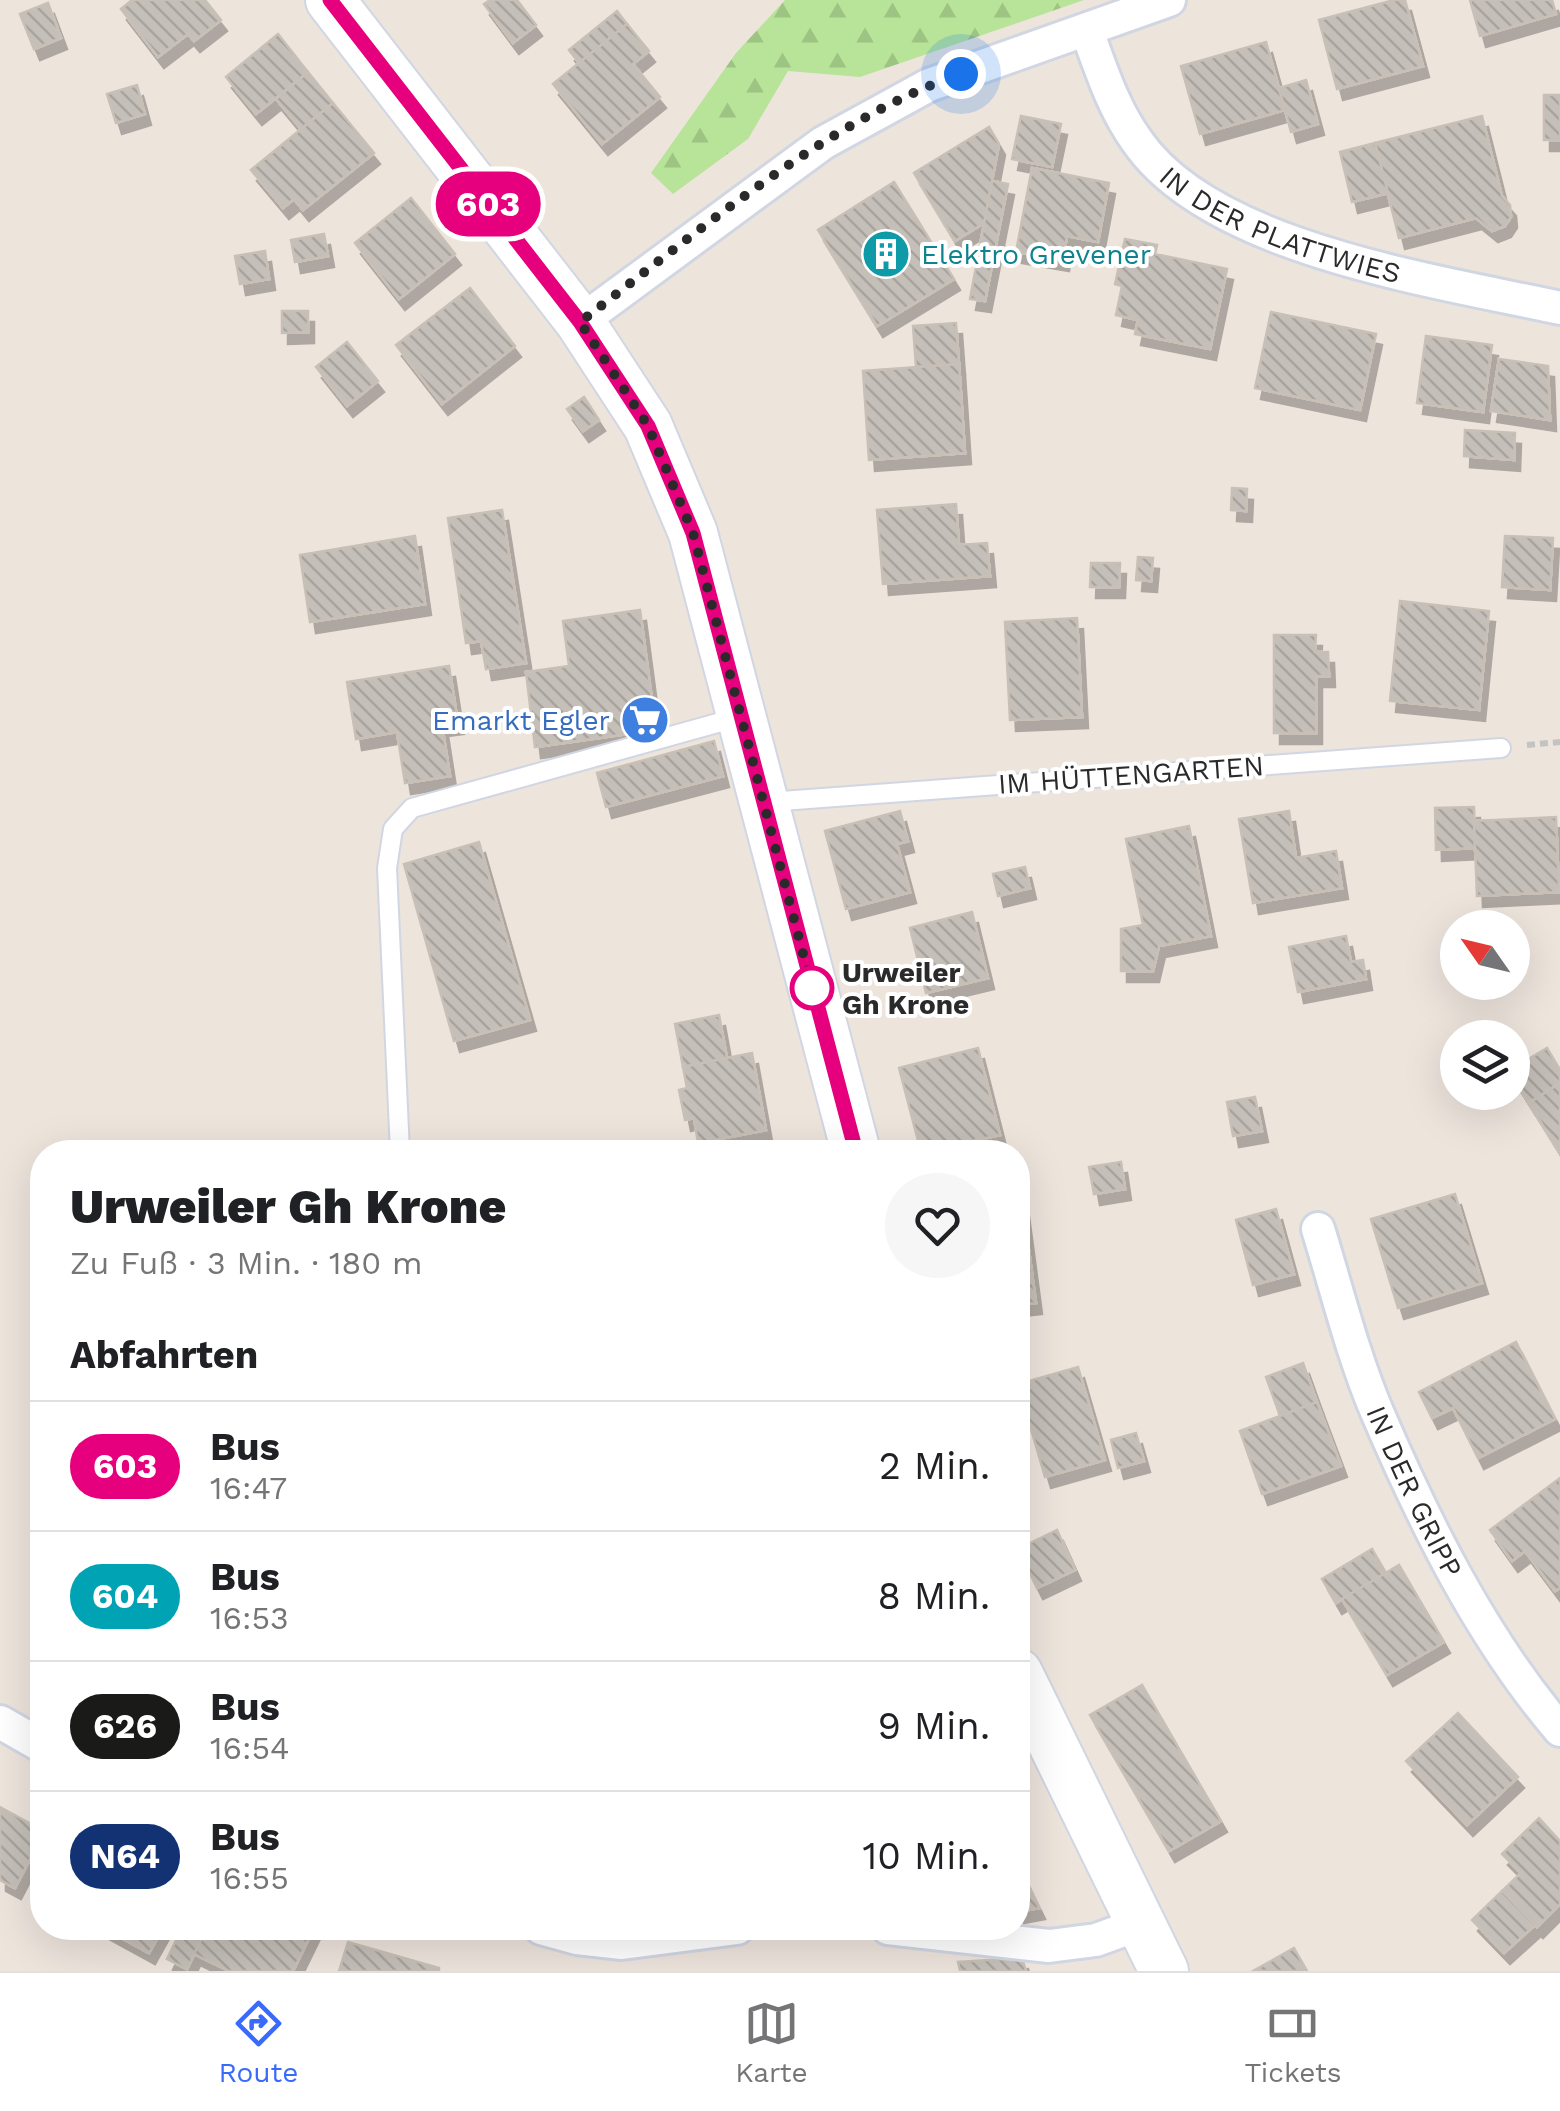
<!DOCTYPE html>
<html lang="de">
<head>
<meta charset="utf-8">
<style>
	:root { --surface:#fff; --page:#f6f6f6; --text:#202124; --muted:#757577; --line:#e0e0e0; --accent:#396afc }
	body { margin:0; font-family:"Work Sans",sans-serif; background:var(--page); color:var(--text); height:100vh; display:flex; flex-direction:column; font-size:38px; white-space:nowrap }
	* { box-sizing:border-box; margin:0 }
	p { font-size:32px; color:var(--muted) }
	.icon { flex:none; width:55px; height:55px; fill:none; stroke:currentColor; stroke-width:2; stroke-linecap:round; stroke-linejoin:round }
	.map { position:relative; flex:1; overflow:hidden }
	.sheet { position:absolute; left:30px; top:1140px; width:1000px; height:800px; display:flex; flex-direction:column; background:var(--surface); border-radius:40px; box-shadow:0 10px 40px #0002 }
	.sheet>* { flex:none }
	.badge { padding:0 20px; border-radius:32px; font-size:35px; line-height:65px }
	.needle { width:65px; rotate:304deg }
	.controls { position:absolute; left:1440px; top:910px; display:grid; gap:20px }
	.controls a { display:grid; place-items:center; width:90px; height:90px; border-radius:50%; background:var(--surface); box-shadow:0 10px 40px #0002; font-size:50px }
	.you { position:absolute; width:50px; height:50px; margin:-25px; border:8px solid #fff; border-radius:50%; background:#1a73e8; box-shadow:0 0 0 15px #1a73e833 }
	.map>.badge { position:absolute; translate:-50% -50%; box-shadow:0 0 0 5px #fff }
	h2 { padding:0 40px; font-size:38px; line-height:90px }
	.round { display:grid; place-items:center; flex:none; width:105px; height:105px; border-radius:52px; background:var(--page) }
	.headline { display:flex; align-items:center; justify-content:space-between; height:170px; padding:0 40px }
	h1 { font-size:48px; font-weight:800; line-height:75px }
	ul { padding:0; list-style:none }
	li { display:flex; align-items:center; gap:30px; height:130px; padding:0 40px; border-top:2px solid var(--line) }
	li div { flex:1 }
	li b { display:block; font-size:38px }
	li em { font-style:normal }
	li .badge { min-width:110px; font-weight:700; text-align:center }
	.tab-bar { display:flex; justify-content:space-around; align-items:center; height:140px; border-top:2px solid var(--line); background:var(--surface); font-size:28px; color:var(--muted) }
	.tab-bar a { display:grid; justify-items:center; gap:5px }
	.tab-bar .selected { color:var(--accent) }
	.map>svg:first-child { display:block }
	.forest { fill:url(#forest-firs) }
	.building { fill:url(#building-back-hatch); stroke:#c8c0b6; stroke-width:2.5; filter:url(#shadow) }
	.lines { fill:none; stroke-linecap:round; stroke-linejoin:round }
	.lane-casing { stroke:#d1d6e3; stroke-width:22 }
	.street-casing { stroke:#d1d6e3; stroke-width:38 }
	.secondary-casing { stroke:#d1d6e3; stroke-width:52 }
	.path { stroke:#c3c3c3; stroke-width:6; stroke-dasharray:8 5; stroke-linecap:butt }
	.lane { stroke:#fff; stroke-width:18 }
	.street { stroke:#fff; stroke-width:32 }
	.secondary { stroke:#fff; stroke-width:48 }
	.line-casing { stroke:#fff; stroke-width:22 }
	.line { stroke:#e6007e; stroke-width:15 }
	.walk { stroke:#2a2a2a; stroke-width:10; stroke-dasharray:0 18 }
	.stop-dot { fill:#fff; stroke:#e6007e; stroke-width:5 }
	.labels { text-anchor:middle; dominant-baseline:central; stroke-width:8; stroke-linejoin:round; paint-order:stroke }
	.street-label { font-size:28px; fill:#2a2a2a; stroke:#fff }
	.culture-label { font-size:28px; fill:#0d838f; stroke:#fff; text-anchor:start }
	.shop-label { font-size:28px; fill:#366cbe; stroke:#fff; text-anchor:end }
	.stop-label { font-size:28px; font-weight:bold; fill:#2a2a2a; stroke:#fff; text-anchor:start }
</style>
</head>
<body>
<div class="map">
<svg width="1560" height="1971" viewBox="0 0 1560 1971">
	<defs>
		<pattern id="forest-firs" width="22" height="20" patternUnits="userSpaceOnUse" patternTransform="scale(2.5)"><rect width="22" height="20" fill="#b7e498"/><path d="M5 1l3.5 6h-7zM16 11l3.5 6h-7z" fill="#9ec483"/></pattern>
		<pattern id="building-back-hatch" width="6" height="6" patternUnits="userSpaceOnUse" patternTransform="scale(2.5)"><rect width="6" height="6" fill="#c4bfb8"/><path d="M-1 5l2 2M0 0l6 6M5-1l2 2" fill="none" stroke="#a9a49e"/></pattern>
		<filter id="shadow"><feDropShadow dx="6" dy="11" stdDeviation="0" flood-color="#0004"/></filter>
	</defs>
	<rect width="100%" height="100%" fill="#ede4dc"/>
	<path class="forest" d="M785,0h299l-224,77 -72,-6 -40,68 -75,55 -22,-21 85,-120z"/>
	<g class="building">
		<path d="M132,0h73l16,20 -27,21 -6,-7 -30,23 -37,-48z"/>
		<path d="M490,0h27l19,25 -23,18 -29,-39z"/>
		<path d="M1394,0h11l18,66 -86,23 -18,-69z"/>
		<path d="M1470,0h82l4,14 -76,22z"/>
		<path d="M48,3l13,35 -27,11 -14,-35z"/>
		<path d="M617,11l10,13 -48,39 -10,-13z"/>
		<path d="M627,24l22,27 -16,13 27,33 -58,47 -49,-60z"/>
		<path d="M278,34l30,38 -52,42 -30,-37z"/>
		<path d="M1266,42l19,68 -85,24 -19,-68z"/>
		<path d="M308,72l25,31 -32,26 -25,-30z"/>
		<path d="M1306,80l12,44 -27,8 -12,-44z"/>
		<path d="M137,85l8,29 -29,9 -9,-29z"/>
		<rect x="1544" y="95" width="16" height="45"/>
		<path d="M333,103l41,50 -71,57 -9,-11 -11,9 -32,-38z"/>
		<path d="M1021,116l40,8 -9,43 -40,-8z"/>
		<path d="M1482,116l20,80 8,9 1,12 -6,9 -13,5 -16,-13 -77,20 -24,-95z"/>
		<path d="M989,127l10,17 -15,79 -29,18 -41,-68z"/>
		<path d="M1375,143l13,50 -36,9 -12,-50z"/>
		<path d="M1032,168l77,15 -11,59 -31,-6 -4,24 -47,-8z"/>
		<path d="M992,181l16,3 -23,117 -15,-2z"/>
		<path d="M894,182l60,97 -77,47 -59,-96z"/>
		<path d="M411,198l44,56 -56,45 -44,-56z"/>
		<path d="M324,234l4,22 -33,6 -4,-22z"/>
		<path d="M1125,239l32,6 -2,9 72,15 -17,80 -75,-15 3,-14 -22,-5 6,-29 -7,-2z"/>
		<path d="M265,251l4,28 -29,5 -5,-28z"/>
		<path d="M470,288l45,58 -73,58 -46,-59z"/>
		<path d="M282,311h26v21l-26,1z"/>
		<path d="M1271,312l105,22 -16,76 -105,-22z"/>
		<path d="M956,323l3,41 -43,3 -3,-41z"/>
		<path d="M1426,336l66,9 -9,67 -66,-9z"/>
		<path d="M347,342l31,39 -31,25 -31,-39z"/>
		<path d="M1499,359l49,7 2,54 -59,-9z"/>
		<path d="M959,364l6,89 -96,7 -6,-89z"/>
		<path d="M584,397l15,23 -16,11 -16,-22z"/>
		<path d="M1465,430l50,3 -1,27 -50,-4z"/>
		<path d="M1232,488l15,1 -1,22 -15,-1z"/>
		<path d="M956,504l3,41 28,-2 3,33 -107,8 -6,-74z"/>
		<path d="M502,510l24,153 -40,6 -5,-28 -15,2 -18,-125z"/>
		<path d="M415,536l10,68 -115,18 -10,-67z"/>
		<path d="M1505,536l48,2 -3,52 -48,-3z"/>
		<path d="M1138,557l15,1 -2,23 -15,-1z"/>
		<path d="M1091,563h29l-1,24h-29z"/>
		<path d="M1400,601l89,10 -10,99 -89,-9z"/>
		<path d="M640,610l16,120 -121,17 -9,-75 43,-6 -6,-45z"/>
		<path d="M1077,618l5,99 -72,3 -5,-98z"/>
		<path d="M1274,635h42l-1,17h13l1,24h-13v57h-42z"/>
		<path d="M449,666l9,57 -16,2 8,51 -45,7 -8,-51 -41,7 -9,-57z"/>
		<path d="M714,741l9,35 -117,31 -9,-34z"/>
		<path d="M1474,807l1,41 -39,2 -1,-42z"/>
		<path d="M900,811l8,30 -11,3 13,48 -64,17 -21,-78z"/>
		<path d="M1289,811l7,47 40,-7 6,37 -89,15 -14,-84z"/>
		<path d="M1556,817l3,75 -82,4 -3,-75z"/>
		<path d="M1189,826l22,110 -52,10 -6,25h-32v-42l22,-4 -17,-86z"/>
		<path d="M479,842l51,178 -76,21 -50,-177z"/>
		<path d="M1025,867l5,21 -32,8 -5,-22z"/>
		<path d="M972,912l16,66 -62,15 -16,-65z"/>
		<path d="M1346,936l5,26 12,-2 3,19 -68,13 -9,-45z"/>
		<path d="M719,1015l8,43 -44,9 -8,-43z"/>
		<path d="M978,1048l22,87 -79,17 -22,-84z"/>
		<path d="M1547,1048l13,22v13l-31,20 -17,-27v-7z"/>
		<path d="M752,1053l14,77 -68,13 -4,-25 -9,2 -6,-30 8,-2 -4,-21z"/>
		<path d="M1560,1083v70l-31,-50z"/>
		<path d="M1255,1097l7,34 -29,5 -6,-34z"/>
		<path d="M1121,1162l4,27 -31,5 -5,-27z"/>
		<path d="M1455,1194l27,89 -84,25 -27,-89z"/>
		<path d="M1022,1198l14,105 -18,2v-106z"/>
		<path d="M1276,1209l18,65 -41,11 -17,-65z"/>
		<path d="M1516,1342l39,77 -77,39 -25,-50 -21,10 -13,-26z"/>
		<path d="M1303,1363l14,39 -37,14 -14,-39z"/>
		<path d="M1078,1367l27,93 -60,17 -27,-93z"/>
		<path d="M1317,1402l24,64 -79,28 -22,-63z"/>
		<path d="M1136,1433l8,28 -26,7 -7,-28z"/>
		<path d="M1560,1478v110l-5,3 -30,-40 -13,10 -22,-31z"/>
		<path d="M1057,1530l18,40 -38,18 -19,-39z"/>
		<path d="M1372,1549l14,24 -50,30 -14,-24z"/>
		<path d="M1399,1565l45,77 -57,33 -45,-76z"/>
		<path d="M1142,1685l79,136 -52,30 -79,-136z"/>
		<path d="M1458,1713l60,64 -51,48 -61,-64z"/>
		<path d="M0,1807l42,23v6l-27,52 -15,-8z"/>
		<path d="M1539,1818l21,23v63l-23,23 -35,-36 19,-18 -19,-19z"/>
		<path d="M1018,1865l21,43 -21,4z"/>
		<path d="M1502,1891l33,34 -31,28 -32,-33z"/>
		<path d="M103,1928h60l-14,25z"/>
		<path d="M182,1928h25l-20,41 -20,-10z"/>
		<path d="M207,1928h107l-21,43h-64l-35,-17z"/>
		<path d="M348,1942l91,26v3h-100z"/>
		<path d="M1294,1948l13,23h-54z"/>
		<path d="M1022,1958l4,13h-66l-2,-9z"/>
	</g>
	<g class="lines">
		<g class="lane-casing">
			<g id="lane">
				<path d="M768,802l733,-54"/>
				<path d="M400,1152l-13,-284 6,-39 19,-21 327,-91"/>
			</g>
		</g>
		<g class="street-casing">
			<g id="street">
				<path id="s1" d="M1087,31c14,38 26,77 50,110 74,108 301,140 423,167"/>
				<path d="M580,322l243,-179 106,-58 240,-85"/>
				<path id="s2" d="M1318,1229c19,61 34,124 59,183 48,112 104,225 183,318"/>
				<path d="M0,1722l42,24"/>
				<path d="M541,1928l36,10 45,5 115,-15"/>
				<path d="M888,1928l161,18 47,-6 44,-16"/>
			</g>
		</g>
		<g class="secondary-casing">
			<g id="secondary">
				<path d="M330,0l250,322 68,104 45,107 163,619"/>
				<path d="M1018,1673l146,298"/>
			</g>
		</g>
		<path class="path" d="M1527,745l33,-3"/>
		<use href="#lane" class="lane"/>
		<use href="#street" class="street"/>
		<use href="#secondary" class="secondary"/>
	</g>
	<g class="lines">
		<g class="line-casing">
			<path id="line" d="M330,0l250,322 68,104 45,107 163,619"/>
		</g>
		<use href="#line" class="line"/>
		<path class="walk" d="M812,988l-119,-455 -45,-107 -68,-104c112,-85 248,-203 381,-248"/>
	</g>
	<defs>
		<g id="building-disc" transform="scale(2.5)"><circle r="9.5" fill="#0f9aa8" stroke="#fff"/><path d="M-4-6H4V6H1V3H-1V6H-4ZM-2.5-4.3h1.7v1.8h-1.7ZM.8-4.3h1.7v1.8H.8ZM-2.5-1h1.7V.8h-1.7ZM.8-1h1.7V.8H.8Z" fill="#fff"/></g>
		<g id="supermarket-disc" transform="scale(2.5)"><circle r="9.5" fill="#3f7fe0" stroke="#fff"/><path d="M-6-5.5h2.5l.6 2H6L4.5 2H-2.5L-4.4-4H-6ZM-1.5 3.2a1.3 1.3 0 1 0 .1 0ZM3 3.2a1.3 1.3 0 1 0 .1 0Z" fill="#fff"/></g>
	</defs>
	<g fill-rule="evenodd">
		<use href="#building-disc" x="886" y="254"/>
		<use href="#supermarket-disc" x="645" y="720"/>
	</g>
	<circle class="stop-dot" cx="812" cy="988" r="20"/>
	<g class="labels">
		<g class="street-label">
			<text stroke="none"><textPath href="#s1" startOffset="292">IN DER PLATTWIES</textPath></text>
			<text transform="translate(1131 775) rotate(-4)">IM HÜTTENGARTEN</text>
			<text stroke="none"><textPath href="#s2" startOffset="280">IN DER GRIPP</textPath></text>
		</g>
		<g class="culture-label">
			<text x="921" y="254">Elektro Grevener</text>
		</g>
		<g class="shop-label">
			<text x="610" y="720">Emarkt Egler</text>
		</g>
		<g class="stop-label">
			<text x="842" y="972">Urweiler<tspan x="842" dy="32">Gh Krone</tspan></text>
		</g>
	</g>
</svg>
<div class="controls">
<a><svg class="needle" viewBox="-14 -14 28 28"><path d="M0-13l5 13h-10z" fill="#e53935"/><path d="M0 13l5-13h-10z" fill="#757577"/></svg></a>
<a><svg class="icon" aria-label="layers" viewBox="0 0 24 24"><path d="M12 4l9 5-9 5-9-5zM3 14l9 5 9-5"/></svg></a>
</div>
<div class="you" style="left:961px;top:74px"></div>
<b class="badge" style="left:488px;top:204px;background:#e6007e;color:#fff">603</b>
<section class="sheet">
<div class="headline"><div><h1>Urweiler Gh Krone</h1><p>Zu Fuß · 3 Min. · 180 m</p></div><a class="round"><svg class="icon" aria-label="heart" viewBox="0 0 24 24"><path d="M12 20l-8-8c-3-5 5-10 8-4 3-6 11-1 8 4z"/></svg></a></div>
<h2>Abfahrten</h2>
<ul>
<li><span class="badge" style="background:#e6007e;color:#fff">603</span><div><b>Bus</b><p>16:47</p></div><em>2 Min.</em></li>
<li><span class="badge" style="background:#00a3b4;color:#fff">604</span><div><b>Bus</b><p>16:53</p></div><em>8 Min.</em></li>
<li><span class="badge" style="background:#1a1a18;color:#fff">626</span><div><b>Bus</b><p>16:54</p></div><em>9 Min.</em></li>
<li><span class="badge" style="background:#123274;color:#fff">N64</span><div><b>Bus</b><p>16:55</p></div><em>10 Min.</em></li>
</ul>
</section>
</div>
<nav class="tab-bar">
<a class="selected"><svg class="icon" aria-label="directions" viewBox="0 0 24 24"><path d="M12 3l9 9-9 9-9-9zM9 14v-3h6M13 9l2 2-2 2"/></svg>Route</a>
<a><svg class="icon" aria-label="map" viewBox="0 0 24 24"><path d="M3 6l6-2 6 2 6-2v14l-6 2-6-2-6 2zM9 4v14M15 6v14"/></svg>Karte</a>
<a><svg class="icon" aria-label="tickets" viewBox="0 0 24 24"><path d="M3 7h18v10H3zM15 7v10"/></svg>Tickets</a>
</nav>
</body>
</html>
